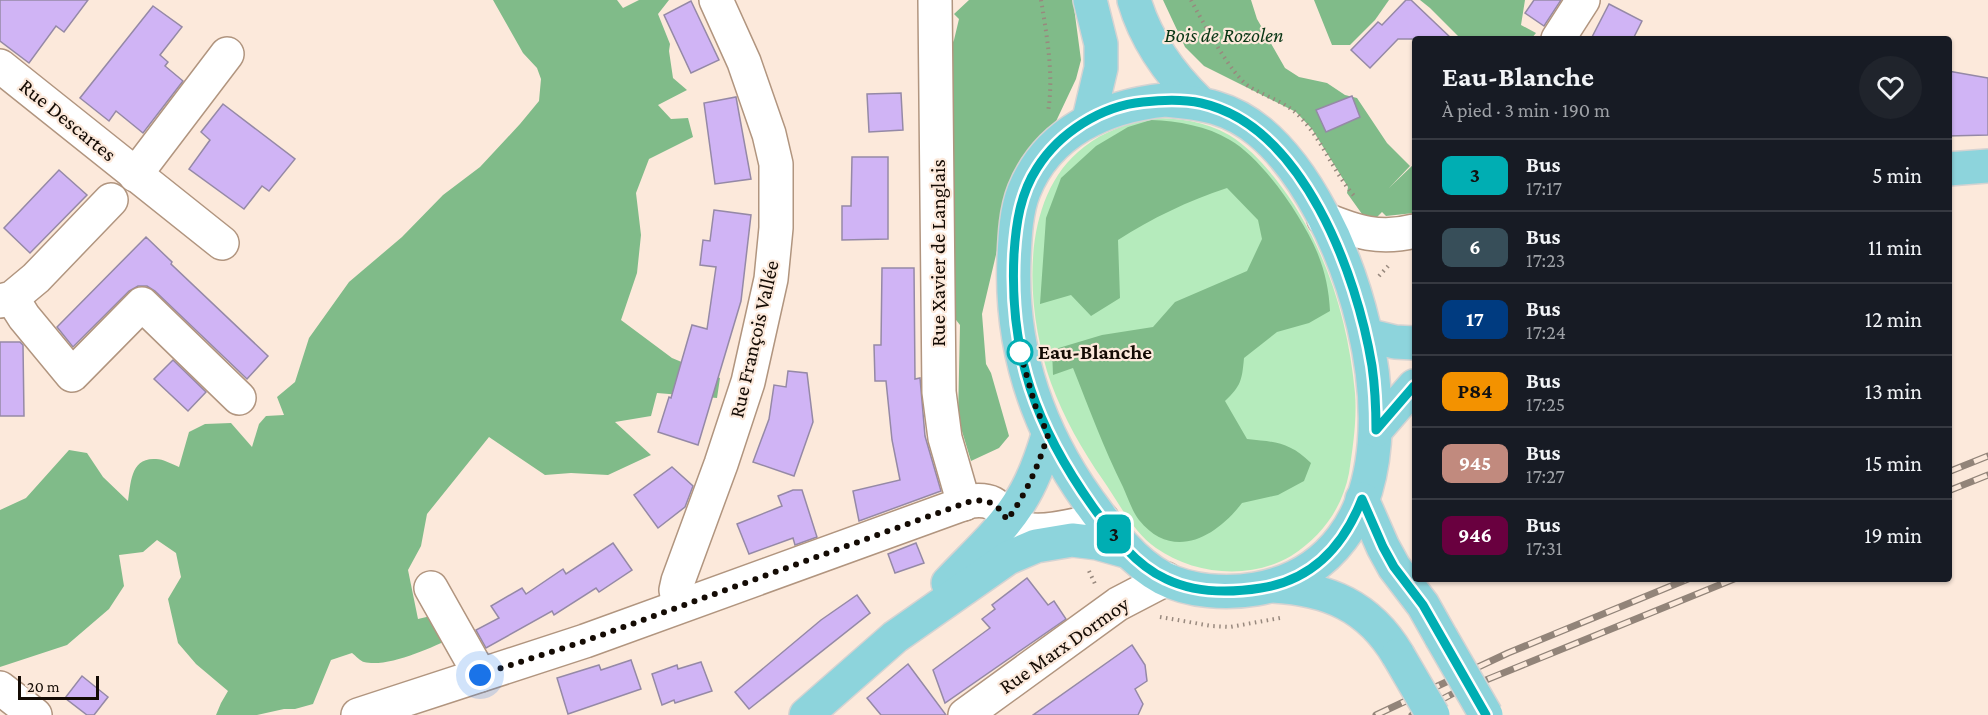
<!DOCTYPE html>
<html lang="fr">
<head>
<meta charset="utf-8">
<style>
	:root { --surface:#171b24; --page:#20242c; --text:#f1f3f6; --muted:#9ea1a6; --line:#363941 }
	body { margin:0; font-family:"Crimson Pro",serif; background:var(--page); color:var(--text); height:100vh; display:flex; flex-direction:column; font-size:22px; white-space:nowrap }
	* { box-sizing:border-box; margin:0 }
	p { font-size:20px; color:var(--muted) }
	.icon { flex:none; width:33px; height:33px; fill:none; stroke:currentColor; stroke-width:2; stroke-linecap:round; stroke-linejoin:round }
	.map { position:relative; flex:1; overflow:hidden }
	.details { position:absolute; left:1412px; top:36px; width:540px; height:546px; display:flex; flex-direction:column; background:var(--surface); border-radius:6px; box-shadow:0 2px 4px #0004 }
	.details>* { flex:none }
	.badge { padding:0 12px; border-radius:9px; font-size:21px; line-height:39px }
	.scale { position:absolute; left:18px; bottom:15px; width:81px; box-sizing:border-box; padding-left:6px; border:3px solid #140b04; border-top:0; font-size:16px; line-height:21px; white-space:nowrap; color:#140b04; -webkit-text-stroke:4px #fce9db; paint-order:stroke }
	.you { position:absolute; width:30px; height:30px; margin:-15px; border:4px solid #fff; border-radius:50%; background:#1a73e8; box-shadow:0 0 0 9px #1a73e833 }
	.map>.badge { position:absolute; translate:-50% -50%; box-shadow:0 0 0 3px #fff }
	.round { display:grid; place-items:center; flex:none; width:63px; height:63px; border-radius:32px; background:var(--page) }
	.head { display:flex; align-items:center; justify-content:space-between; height:102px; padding:0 30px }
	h1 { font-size:28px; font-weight:700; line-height:45px }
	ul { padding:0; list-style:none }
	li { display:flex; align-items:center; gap:18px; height:72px; padding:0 30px; border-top:2px solid var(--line) }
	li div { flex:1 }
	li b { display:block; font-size:22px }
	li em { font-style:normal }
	li .badge { min-width:66px; font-weight:700; text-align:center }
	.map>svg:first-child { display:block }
	.green { fill:#b5ebbc }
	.forest { fill:#80bb89 }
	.building { fill:#d0b4f5; stroke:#9589a6; stroke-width:1.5 }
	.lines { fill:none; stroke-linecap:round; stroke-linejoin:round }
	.minor-casing { stroke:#b1957f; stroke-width:36 }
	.major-casing { stroke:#d5d3d2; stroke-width:36 }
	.path { stroke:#98897e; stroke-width:4; stroke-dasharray:1.5 4.5; stroke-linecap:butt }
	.minor { stroke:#fff; stroke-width:33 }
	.major { stroke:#8dd4dc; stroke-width:33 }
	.rail-casing { stroke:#928479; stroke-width:7 }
	.rail { stroke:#fce9db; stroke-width:4.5; stroke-dasharray:14; stroke-linecap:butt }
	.major-bridge-casing { stroke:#d5d3d2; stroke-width:36; stroke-linecap:butt }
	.major-bridge { stroke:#8dd4dc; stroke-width:33 }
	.line-casing { stroke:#fff; stroke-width:14 }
	.line { stroke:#00aeb3; stroke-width:9 }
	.walk { stroke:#140b04; stroke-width:6; stroke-dasharray:0 10.8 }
	.stop-dot { fill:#fff; stroke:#00aeb3; stroke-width:3 }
	.labels { text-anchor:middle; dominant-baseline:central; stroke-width:4.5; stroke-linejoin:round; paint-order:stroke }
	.park-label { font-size:21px; font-style:italic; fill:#093615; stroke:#fce9db }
	.street-label { font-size:21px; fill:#140b04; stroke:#fce9db }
	.stop-label { font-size:21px; font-weight:bold; fill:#140b04; stroke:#fce9db; text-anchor:start }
</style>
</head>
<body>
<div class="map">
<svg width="1988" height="715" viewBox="0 0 1988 715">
	<rect width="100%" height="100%" fill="#fce9db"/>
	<path class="green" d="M1152,118c26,0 53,3 77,17 18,11 32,26 45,42 49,61 74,139 81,216 2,27 -2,54 -6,80 -7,36 -28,64 -58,83 -40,24 -97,19 -135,-8 -23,-16 -37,-45 -53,-68 -21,-30 -39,-62 -52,-97 -25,-71 -34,-185 33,-236 20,-16 43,-23 68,-29z"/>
	<g class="forest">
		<path d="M493,0h124l6,8 16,-8h30l-11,14 12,30 -1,7 4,27 14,12 -29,15 13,14 17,-1 5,19 -44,22 -13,34 5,42 -4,38 -16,47 51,38 48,20 -3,20 -60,-5 -6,23 -36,6 36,33 -43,20 -37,-2 -26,2 -56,-38 -62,77 -6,32 -13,24 10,49 17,-4 17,23c-21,10 -65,30 -88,24 -4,-1 -8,-6 -12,-9l-21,7 -18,44 -18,5h-11l-27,6h-41l5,-12 7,-12 -32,-27 -18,-21 -10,-44 13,-22 -5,-24 -19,-13 -14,12 -24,3 5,31 -15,23 -42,36 -67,22v-157l26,-12 43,-48 18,3 16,24 25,24c3,-17 2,-44 28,-42 7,0 16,5 23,8l10,-35 16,-8 26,-1 21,24 7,-23 7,-8 18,-1 -7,-18 18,-15 14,-44 40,-56 53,-45 41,-42 37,-28 40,-43 19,-23 2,-22 -4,-11 -14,-15z"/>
		<path d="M969,0h104l8,60 -5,19 -77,163 -17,72 4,50 5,9 18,63 -10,12 -28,13 -13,-43 2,-93 -11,-14 -3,-254 8,-17 5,-21 -5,-5z"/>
		<path d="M1163,0h88l6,19 28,49 14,9 28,6 18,12 12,3 30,45 23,23 -21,22 25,-24v49l-28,3 -4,-4 -6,6 -7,1 -7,-5 -15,-21 1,-6 -36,-58 -16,-17 -92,-46 -19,-19z"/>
		<path d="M1314,0h75l-14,20 -25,25h-18z"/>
		<path d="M1420,0h105l-4,25 15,8 -5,6h-70l-31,-31z"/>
		<path d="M1151,120c27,1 56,6 79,20 33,19 72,77 87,112 8,19 12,38 13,59l-21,12 -32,9 -33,26c-2,22 -3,28 -19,43l22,38c29,3 42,3 64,24l-7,18 -26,14 -36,8c-26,34 -69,59 -103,17 -7,-9 -11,-22 -16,-33 -19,-38 -34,-79 -50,-119l-20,7 -1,-25 50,-15 51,-8 22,-25 72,-31 15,-32 -4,-19 -31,-32c-39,13 -75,30 -109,52l2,58 -29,18 -20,-21 -31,9 6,-86 15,-40 35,-32 32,-19z"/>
	</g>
	<g class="building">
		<path d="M0,0h88l-24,32 -8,-6 -27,37 -29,-22z"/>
		<path d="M1406,0h5l41,39h-54l-28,29 -19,-18 27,-28 4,3z"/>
		<path d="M1534,0h27l-17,26 -19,-13z"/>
		<path d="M691,1l28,59 -28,13 -27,-58z"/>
		<path d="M1609,4l33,17 -9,18h-42z"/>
		<path d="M153,6l29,21 -22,28 8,7 -3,4 18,15 -40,52 -27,-22 -7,10 -29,-23z"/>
		<path d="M1948,71l40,7v57l-40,1z"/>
		<path d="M901,93l2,37 -34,2 -2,-38z"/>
		<path d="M1352,96l8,21 -34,15 -10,-22z"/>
		<path d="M736,97l15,82 -36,5 -11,-81z"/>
		<path d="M223,104l72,55 -26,32 -7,-5 -18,23 -55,-40 21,-29 -9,-8z"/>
		<path d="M852,157h36v82l-46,1v-34h9z"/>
		<path d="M59,170l28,25 -57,58 -26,-25z"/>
		<path d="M714,210l37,5 -10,86 -43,144 -40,-13 11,-35 2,1 21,-73 15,4 9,-62 -16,-2 3,-25 7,1z"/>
		<path d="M146,237l26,25 -1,2 97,92 -21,23 -92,-88 -8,-5h-9l-9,5 -56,56 -16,-20z"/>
		<path d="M882,268h32l1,111 5,-1 5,58 16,55 -82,30 -6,-30 47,-11 -8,-40 -6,-59h-11l-1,-36h7z"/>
		<path d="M0,342h20l3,3 1,71h-24z"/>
		<path d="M173,360l33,32 -18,19 -34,-32z"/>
		<path d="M788,371l19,2 6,49 -19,54 -41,-14 16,-43 5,-34 12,2z"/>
		<path d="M672,467l21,19 -8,21 -27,21 -24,-33z"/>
		<path d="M793,490h9l15,47 -22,8 -2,-7 -44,16 -12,-30 45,-18 -4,-10z"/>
		<path d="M613,543l19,27 -33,22 -3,-4 -42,27 -2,-4 -66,37 -10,-18 23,-12 -8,-12 31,-18 4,6 37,-25 3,5z"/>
		<path d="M916,543l8,20 -29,10 -7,-19z"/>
		<path d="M1027,578l21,27 6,-4 12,18 -121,84 -12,-33 57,-42 -8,-9 13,-10 -3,-4z"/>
		<path d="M857,595l13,18 -121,96 -14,-17 86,-72z"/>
		<path d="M1132,645l13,20 2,16 -12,8 8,15 -5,11h-105z"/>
		<path d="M631,660l10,29 -73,25 -11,-36 42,-13 2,5z"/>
		<path d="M701,662l11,29 -37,12 -1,-3 -12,5 -10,-31 25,-9 1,4z"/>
		<path d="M908,664l38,51h-65l-14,-17z"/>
		<path d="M82,676l26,21 -14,18h-7l-22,-17z"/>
	</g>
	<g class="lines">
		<g class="minor-casing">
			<g id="minor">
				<path d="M935,0l4,392 6,46 19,66"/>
				<path d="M1558,39l25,-39"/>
				<path d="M0,66l222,177"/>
				<path d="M135,175l92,-121"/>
				<path d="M1324,219c32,13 56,21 90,12"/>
				<path d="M12,298l12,19 48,58 70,-71 97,94"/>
				<path d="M0,301l12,-3 24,-20 75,-78"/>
				<path d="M431,588l49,87"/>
				<path d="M679,606l-3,-16 2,-9 43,-117 27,-82 23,-103 5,-51v-64l-7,-30 -25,-72 -28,-62"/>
				<path d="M0,688l35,27"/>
				<path d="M358,715l227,-74 386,-140c36,-4 25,19 51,27 20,7 58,-4 80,-9"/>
				<path d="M965,715l153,-111 48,-25"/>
			</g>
		</g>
		<g class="major-casing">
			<g id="major">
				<path d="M1134,0c12,41 35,73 65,102"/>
				<path d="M1165,100c37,3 65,7 95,32 90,75 159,306 82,406 -21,28 -51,45 -86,51 -29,5 -66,3 -93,-11 -32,-17 -54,-49 -75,-78 -52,-73 -78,-152 -74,-242 1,-22 2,-47 10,-67 24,-60 82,-85 141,-91z"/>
				<path d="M1089,119l12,-51v-24l-11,-44"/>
				<path d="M1948,169l40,-3"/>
				<path d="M1366,335l29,7 19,1"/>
				<path d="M1376,430l38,-44"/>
				<path d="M1362,499l21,48 11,20 29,38 18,32"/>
				<path d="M948,583c24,-26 52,-50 71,-80 14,-21 22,-44 29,-68"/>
				<path d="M1273,586c55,3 96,20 125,69"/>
				<path d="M806,715l89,-78 113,-79 28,-12 36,-6 25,3 32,9"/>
			</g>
		</g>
		<g class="path">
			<path d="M1041,0c6,36 13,76 7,112"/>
			<path d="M1191,0c10,19 42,78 59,87 18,11 37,15 51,31 22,23 33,56 55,80"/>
			<path d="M1379,276l11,-12"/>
			<path d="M1089,571l7,15"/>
			<path d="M1160,617l52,9 18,1 50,-9"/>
		</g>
		<use href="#minor" class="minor"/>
		<use href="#major" class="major"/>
		<g class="rail-casing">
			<g id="rail">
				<path d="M1948,472l40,-16"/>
				<path d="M1948,491l40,-16"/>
				<path d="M1376,715l132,-62 180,-74"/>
				<path d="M1412,715l42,-22 280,-114"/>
			</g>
		</g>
		<use href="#rail" class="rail"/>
		<g class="major-bridge-casing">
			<g id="major-bridge">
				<path d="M1441,637l45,78"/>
				<path d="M1398,655l35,60"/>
			</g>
		</g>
		<use href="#major-bridge" class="major-bridge"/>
	</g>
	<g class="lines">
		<g class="line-casing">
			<path id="line" d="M1414,386l-38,44c0,-22 -1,-43 -4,-64 -15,-92 -69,-240 -171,-263 -19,-4 -39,-3 -58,-1 -42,4 -84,31 -106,66 -17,26 -21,56 -23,86 -5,100 22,173 79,253 20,28 42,58 73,72 29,14 64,14 95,9 52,-8 83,-43 101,-89l21,48 11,20 29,38 63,110"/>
		</g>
		<use href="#line" class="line"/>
		<path class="walk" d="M480,675l105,-34 386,-140c18,-2 27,3 36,19 20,-27 31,-54 41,-85l-13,-30 -15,-53"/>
	</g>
	<circle class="stop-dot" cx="1020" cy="352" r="12"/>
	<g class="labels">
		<g class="park-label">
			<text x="1224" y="35">Bois de Rozolen</text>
		</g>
		<g class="street-label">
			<text transform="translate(68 120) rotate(39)">Rue Descartes</text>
			<text transform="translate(938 253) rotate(-90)">Rue Xavier de Langlais</text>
			<text transform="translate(754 339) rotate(-77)">Rue François Vallée</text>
			<text transform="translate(1064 645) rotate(-35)">Rue Marx Dormoy</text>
		</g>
		<g class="stop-label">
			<text x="1038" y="352">Eau-Blanche</text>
		</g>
	</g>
</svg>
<div class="scale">20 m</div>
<div class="you" style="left:480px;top:675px"></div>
<b class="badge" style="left:1114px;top:534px;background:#00aeb3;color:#111">3</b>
<section class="details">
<div class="head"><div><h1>Eau-Blanche</h1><p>À pied · 3 min · 190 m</p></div><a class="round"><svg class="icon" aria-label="heart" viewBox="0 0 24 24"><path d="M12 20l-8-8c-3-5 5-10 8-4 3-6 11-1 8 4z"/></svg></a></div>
<ul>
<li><span class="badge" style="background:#00aeb3;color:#111">3</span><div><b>Bus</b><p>17:17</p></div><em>5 min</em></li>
<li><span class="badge" style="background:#374e59;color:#fff">6</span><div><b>Bus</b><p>17:23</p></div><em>11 min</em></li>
<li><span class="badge" style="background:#003b80;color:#fff">17</span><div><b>Bus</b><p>17:24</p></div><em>12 min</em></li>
<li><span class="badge" style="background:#f39200;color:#111">P84</span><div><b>Bus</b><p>17:25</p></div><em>13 min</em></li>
<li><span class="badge" style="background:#c18a7e;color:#fff">945</span><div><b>Bus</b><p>17:27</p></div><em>15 min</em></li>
<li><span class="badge" style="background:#69003f;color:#fff">946</span><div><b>Bus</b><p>17:31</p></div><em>19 min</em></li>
</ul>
</section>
</div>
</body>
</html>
